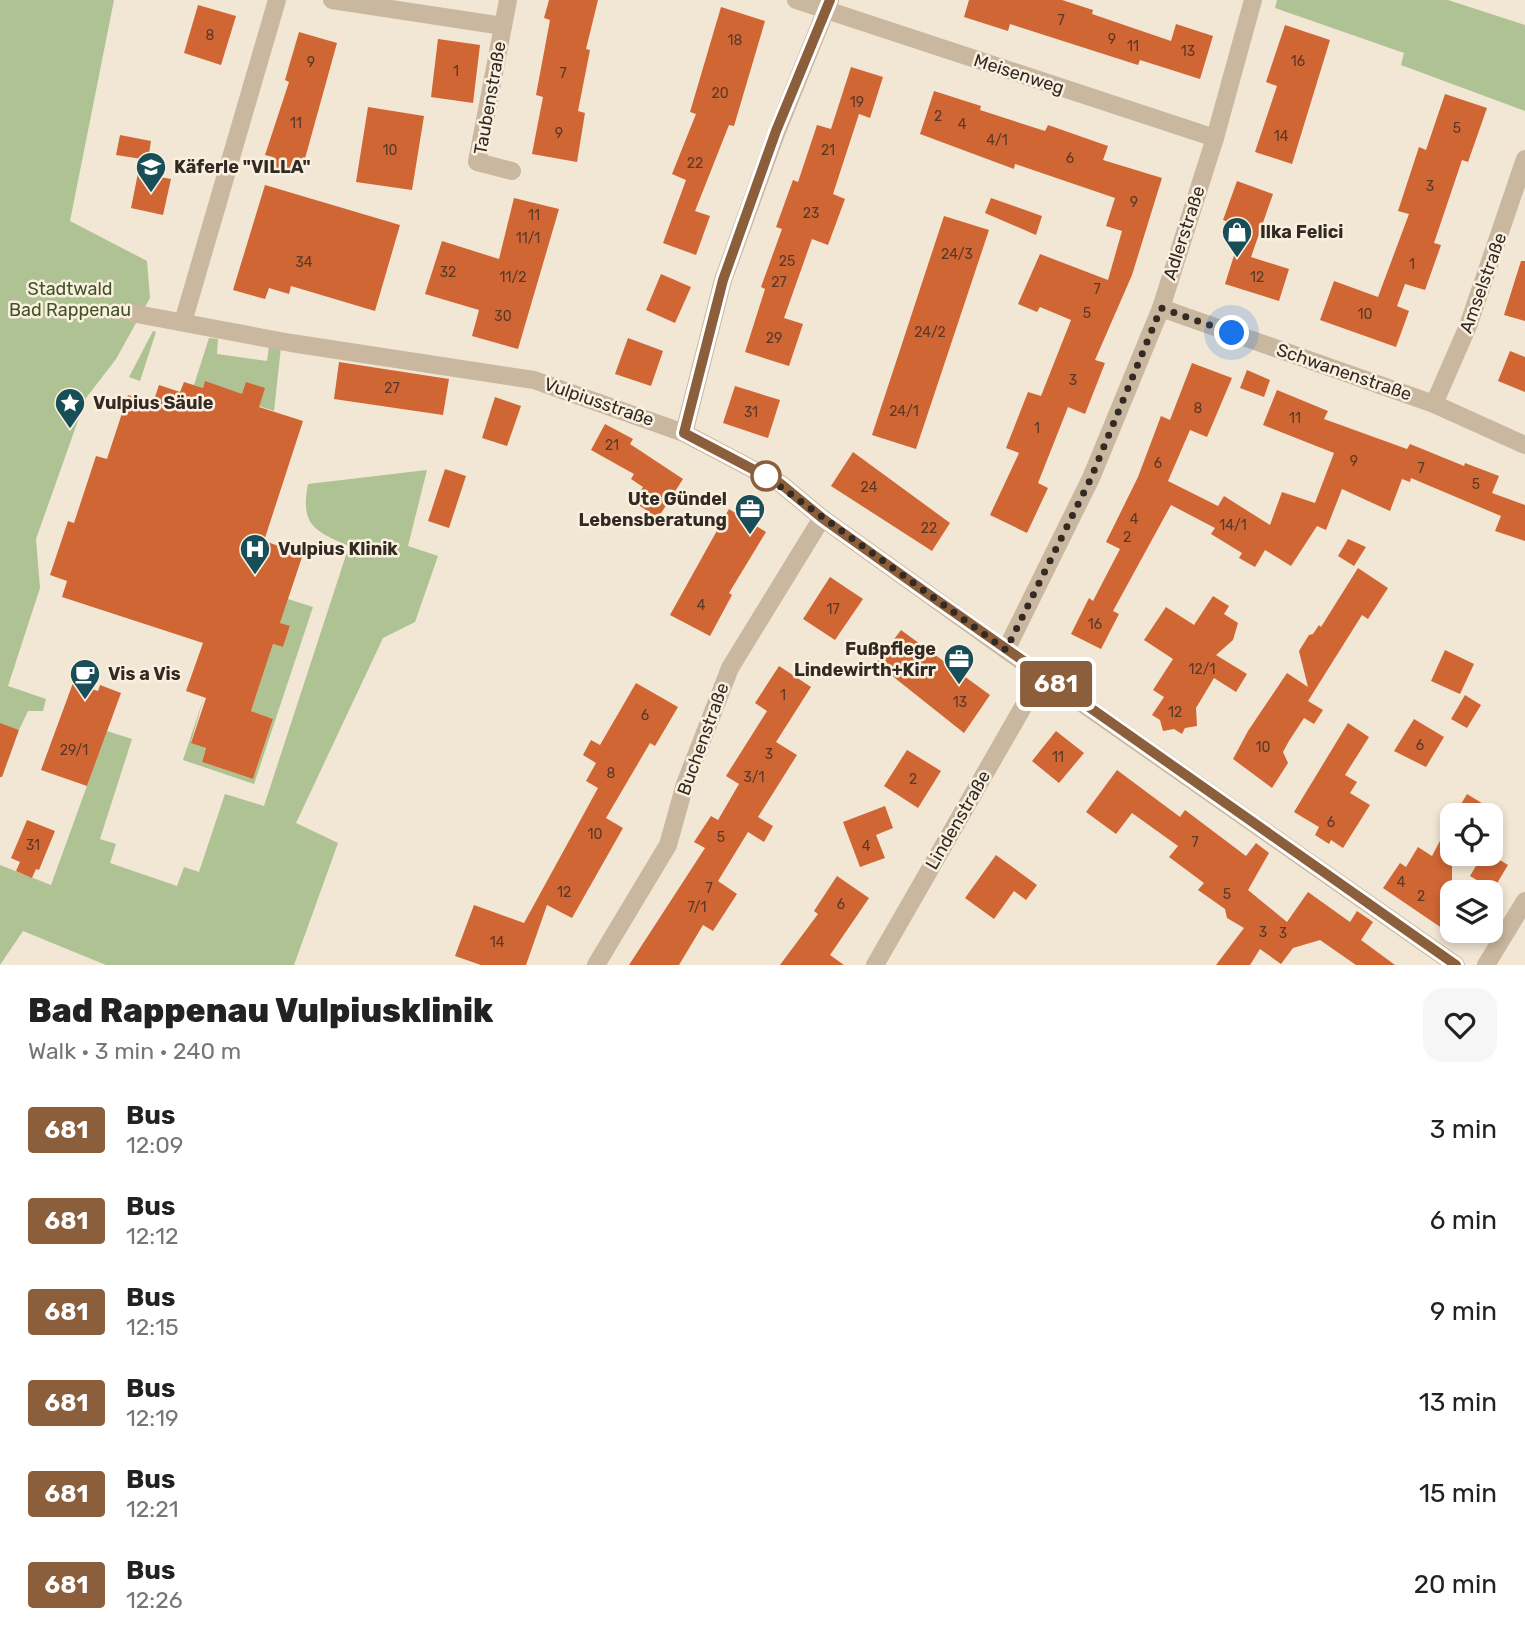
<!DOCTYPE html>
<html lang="en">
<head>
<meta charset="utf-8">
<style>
	:root { --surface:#fff; --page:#f6f6f6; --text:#222; --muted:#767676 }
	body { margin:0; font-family:Rubik,sans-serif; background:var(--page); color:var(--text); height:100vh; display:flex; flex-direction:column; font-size:26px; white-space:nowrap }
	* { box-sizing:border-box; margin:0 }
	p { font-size:23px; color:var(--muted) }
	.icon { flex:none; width:38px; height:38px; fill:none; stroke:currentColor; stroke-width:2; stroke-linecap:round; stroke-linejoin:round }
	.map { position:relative; height:965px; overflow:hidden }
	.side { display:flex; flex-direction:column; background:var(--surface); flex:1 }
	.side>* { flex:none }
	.badge { padding:0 14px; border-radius:5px; font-size:24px; line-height:46px }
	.tools { position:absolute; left:1440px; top:803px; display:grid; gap:14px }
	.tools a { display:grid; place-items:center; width:63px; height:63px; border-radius:14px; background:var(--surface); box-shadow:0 4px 10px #0003; font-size:35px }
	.you { position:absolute; width:35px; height:35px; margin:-18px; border:5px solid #fff; border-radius:50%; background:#1a73e8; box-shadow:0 0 0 10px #1a73e833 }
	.map>.badge { position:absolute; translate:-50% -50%; box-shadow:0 0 0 4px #fff }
	.round { display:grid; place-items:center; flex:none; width:74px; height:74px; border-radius:21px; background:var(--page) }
	.summary { display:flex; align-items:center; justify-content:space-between; height:119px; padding:0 28px }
	h1 { font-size:33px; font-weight:800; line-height:52px }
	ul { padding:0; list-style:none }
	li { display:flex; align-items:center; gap:21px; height:91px; padding:0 28px }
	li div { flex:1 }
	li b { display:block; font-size:26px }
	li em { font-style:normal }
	li .badge { min-width:77px; font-weight:700; text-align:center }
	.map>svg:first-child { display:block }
	.green { fill:#aec293 }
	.building { fill:#d06634 }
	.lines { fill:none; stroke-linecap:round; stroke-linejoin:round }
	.minor { stroke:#cab7a0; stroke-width:18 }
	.line-casing { stroke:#fff; stroke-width:16 }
	.line { stroke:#8b5e3c; stroke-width:10 }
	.walk { stroke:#332a24; stroke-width:7; stroke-dasharray:0 12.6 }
	.stop-dot { fill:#fff; stroke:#8b5e3c; stroke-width:3.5 }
	.labels { text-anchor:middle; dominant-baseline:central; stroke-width:5; stroke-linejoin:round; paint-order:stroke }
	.number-label { font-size:14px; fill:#5a3928 }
	.street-label { font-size:18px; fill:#332a24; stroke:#faf0e0 }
	.poi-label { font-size:18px; font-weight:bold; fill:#332a24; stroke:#faf0e0; text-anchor:start }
	.park-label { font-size:18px; fill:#3f5326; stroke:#faf0e0 }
</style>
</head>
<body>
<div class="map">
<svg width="1525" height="965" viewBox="0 0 1525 965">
	<rect width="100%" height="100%" fill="#f2e6d4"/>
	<g class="green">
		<path d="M0,0h114l-44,221 77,40 3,37 -34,61 -30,39 -50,141 4,49 -32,98 38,13 -3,12h-15l-9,19 -18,-6 -1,2z"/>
		<path d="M1277,0h171l77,25v86l-124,-46 3,-12 -129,-45z"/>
		<path d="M153,331l3,1 -16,49 -11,-4z"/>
		<path d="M209,338l9,1 -1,15 50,7 2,-15 12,1 -7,64 -34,-11 -35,-18 -2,6 -9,-3z"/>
		<path d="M427,470l-19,76 30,10 -23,66 -32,16 -87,185 42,20 -44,122h-188l-83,-34 -23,34v-100l51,20 56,-154 25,8 -32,100 16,5 -6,19 67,23 7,-19 15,5 26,-78 39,12 85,-260c-34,-15 -49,-20 -41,-62z"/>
		<path d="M288,599l25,8 -59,177 -71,-24 21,-63 -13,45 15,6 -4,14 51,17 20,-60 -22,-8 22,-67 10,3 7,-20 -10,-4z"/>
	</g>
	<g class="building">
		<path d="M549,0h49l-12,49 4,1 -12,61 7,2 -8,49 -45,-8 11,-57 -7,-2 14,-75 -6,-2z"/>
		<path d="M969,0h93l31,10 -1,4 79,27 5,-17 37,12 -13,43 -60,-19 -2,5 -128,-41 -2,7 -44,-14z"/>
		<path d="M198,5l38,11 -15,49 -37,-12z"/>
		<path d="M721,7l44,14 -31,105 -5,-1 -34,86 15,5 -14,39 -33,-12 23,-63 -14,-6 24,-60 -6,-2z"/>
		<path d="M1285,25l45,15 -38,124 -37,-12 22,-66 -11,-4z"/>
		<path d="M299,32l38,11 -36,130 -31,-5 3,-11 -8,-2 24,-73 -4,-2z"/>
		<path d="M438,39l42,6 -7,58 -42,-6z"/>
		<path d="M851,67l32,10 -13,41 -11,-4 -26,80 12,5 -17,46 -16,-6 -28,79 19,6 -14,42 -44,-14 20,-63 -4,-2 21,-58 -6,-2 17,-47 5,2 19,-57 14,4z"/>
		<path d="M934,91l47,15 -1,4 65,21 3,-6 60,21 -5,14 59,18 -30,97 -37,85 10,3 -20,51 -17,-7 -30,76 10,5 -21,45 -37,-18 29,-62 -13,-5 22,-56 13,4 30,-76 -31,-13 -3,5 -19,-8 22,-50 68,26 14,-49 -16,-5 9,-28 -100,-34 -1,5 -94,-35z"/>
		<path d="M1445,94l42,14 -19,54 -6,-2 -28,83 7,2 -16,45 -20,-6 -8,22 12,5 -13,36 -76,-27 14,-39 44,16 31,-83 -11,-3 21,-64 7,3z"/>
		<path d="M368,107l56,9 -12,74 -56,-8z"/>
		<path d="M120,135l31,6 -3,19 -32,-5z"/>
		<path d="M138,173l33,6 -8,36 -32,-7z"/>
		<path d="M1237,181l36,13 -22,63 38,12 -10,32 -54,-17 18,-57 -20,-7z"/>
		<path d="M265,185l135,40 -25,86 -84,-25 -2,8 -20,-6 -4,11 -32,-9z"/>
		<path d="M514,198l45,11 -41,140 -46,-13 7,-26 -54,-16 17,-53 57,18z"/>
		<path d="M991,198l51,18 -6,19 -51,-22z"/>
		<path d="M944,216l45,14 -73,219 -44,-14z"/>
		<path d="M1521,261h4v60l-21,-6z"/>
		<path d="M661,274l30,13 -16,36 -29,-13z"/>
		<path d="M628,338l35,13 -12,35 -36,-12z"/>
		<path d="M1510,351l15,6v35l-27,-11z"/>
		<path d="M339,362l110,17 -6,36 -109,-16z"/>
		<path d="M1192,363l40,15 -25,59 -17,-7 -22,51 50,25 6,-10 46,29 12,-33 33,11 19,-50 -71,-28 14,-35 51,21 -4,8 83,30 3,-5 54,22 1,-3 34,13 -7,17 33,12v36l-30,-10 6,-15 -90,-38 -1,4 -8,-3 -12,32 -48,-22 -16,41 -9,-4 -26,40 -26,-16 -10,17 -16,-9 3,-5 -31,-19 4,-6 -44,-23 -58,106 6,3 -18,35 -30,-15 18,-36 4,3 27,-52 -14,-7 32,-65 23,-61 9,4z"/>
		<path d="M1247,370l23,10 -6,17 -24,-9z"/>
		<path d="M205,381l37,13 4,-12 19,6 -6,19 44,14 -39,120 39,13 -23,69 10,3 -7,21 -10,-3 -22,67 22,8 -20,60 -51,-17 4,-14 -15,-5 15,-45 -20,-7 17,-48 -141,-46 5,-16 -17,-6 18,-54 6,2 22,-67 11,3 21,-64 25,8 6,-18 21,7 4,-10 19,6z"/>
		<path d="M735,386l45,14 -12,38 -45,-15z"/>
		<path d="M495,397l26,9 -14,40 -25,-8z"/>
		<path d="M605,424l28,15 -3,5 53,35 -25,39 -24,-16 9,-15 -12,-8 3,-5 -43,-24z"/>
		<path d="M853,452l97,71 -18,28 -101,-65z"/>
		<path d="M445,469l21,7 -17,52 -21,-7z"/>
		<path d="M729,509l37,23 -37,61 3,2 -22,41 -40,-21z"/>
		<path d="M1348,539l18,8 -12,19 -16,-10z"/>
		<path d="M1358,568l30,20 -20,31 -6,-4 -54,86 15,9 -9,14 -10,-6 -15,23 -6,11 5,11 -16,25 -39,-29 15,-28 39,-58 21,14 -9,-36 10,-16 4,-1 6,-9 2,2z"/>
		<path d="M830,577l33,22 -28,41 -32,-21z"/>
		<path d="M1213,596l16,10 -5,8 14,9 -5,17 -17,15 31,19 -11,18 -22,-14 -18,30 1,18 -12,2 -3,6 -8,-5 -11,2 -3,-11 -8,-5 12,-18 -11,-7 20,-31 -29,-19 22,-33 28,18z"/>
		<path d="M901,630l89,65 -26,38 -88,-70z"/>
		<path d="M1445,650l29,14 -14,30 -29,-13z"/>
		<path d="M779,666l32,21 -35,55 21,13 -39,62 15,9 -9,16 -16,-10 -30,49 19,13 -24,37 -10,-6 -24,40h-50l76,-117 -11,-6 17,-26 7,4 21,-36 -13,-8 41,-65 -12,-8z"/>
		<path d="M73,683l25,8 2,-6 21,8 -34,93 -46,-16z"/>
		<path d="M636,683l42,24 -23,39 -5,-3 -44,75 17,10 -51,90 -25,-13 -21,60h-45l-26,-9 19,-51 50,18 74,-135 -12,-7 10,-18 -13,-8 8,-15 9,5z"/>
		<path d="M1465,695l16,10 -14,23 -16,-9z"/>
		<path d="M1414,719l30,18 -18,30 -32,-16z"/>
		<path d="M0,723l19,7 -17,47h-2z"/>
		<path d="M1348,723l21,14 -24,38 12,7 -7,11 20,12 -27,43 -12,-8 -2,4 -14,-9 4,-8 -25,-15z"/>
		<path d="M1056,731l28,22 -25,30 -27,-22z"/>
		<path d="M907,750l34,21 -23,37 -34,-22z"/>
		<path d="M1117,770l63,47 5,-7 61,46 10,-13 13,10 -21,37 39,32 21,-30 42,30 7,-11 16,11 -12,18 34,25h-39l-36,-25 -27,8 -12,16 -21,-15 -10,16h-34l28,-37 -17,-10 -2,-9 -27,-19 6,-7 -35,-26 9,-11 -46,-33 -16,21 -30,-22z"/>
		<path d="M1467,794l36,22h-49z"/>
		<path d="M885,806l8,22 -17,7 9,23 -25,9 -17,-45z"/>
		<path d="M1452,818v117l-69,-47 17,-25 6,4 12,-20 14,9z"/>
		<path d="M27,820l28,11 -16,39 -3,-1 -4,9 -16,-7 4,-9 -9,-4z"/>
		<path d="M1483,854h7l18,11 -15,25 -23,-14z"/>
		<path d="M996,855l41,30 -11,15 -12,-9 -20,28 -29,-21z"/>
		<path d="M837,876l32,22 -39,57 14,10h-64l38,-51 -4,-3z"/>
	</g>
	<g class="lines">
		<g class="minor">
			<path d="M332,0l171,26"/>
			<path d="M508,0l-31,162 35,9"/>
			<path d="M796,0l419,138"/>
			<path d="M1161,308l273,96 91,41"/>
			<path d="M126,312l165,31 243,37 150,53 97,51 41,34 184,132 450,315"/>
			<path d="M183,322l94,-322"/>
			<path d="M1434,404l34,-78 57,-167"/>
			<path d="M684,433l39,-153 54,-149 53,-131"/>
			<path d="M1006,650l85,-172 70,-170 54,-170 38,-138"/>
			<path d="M596,965l72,-120 17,-61 45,-116 92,-150"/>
			<path d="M875,965l167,-291"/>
			<path d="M1486,965l39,-64"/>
		</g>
	</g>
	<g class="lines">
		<g class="line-casing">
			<path id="line" d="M830,0l-54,131 -53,149 -39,153 97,51 41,34 102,73 532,374"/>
		</g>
		<use href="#line" class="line"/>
		<path class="walk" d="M766,476l-3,-2 243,176 85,-172 70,-170 71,25"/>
	</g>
	<defs>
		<g id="school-pin" transform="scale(1.575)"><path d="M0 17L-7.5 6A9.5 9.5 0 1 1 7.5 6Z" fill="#174e57" stroke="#faf0e0"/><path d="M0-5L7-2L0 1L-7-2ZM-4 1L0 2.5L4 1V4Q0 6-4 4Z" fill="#fff"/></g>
		<g id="shop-pin" transform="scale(1.575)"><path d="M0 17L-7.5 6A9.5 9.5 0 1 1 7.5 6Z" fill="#174e57" stroke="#faf0e0"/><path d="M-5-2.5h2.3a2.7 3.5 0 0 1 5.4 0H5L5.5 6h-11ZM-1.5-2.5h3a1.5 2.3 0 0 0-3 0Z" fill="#fff"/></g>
		<g id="sight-pin" transform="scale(1.575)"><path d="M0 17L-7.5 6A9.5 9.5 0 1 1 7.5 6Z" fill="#174e57" stroke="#faf0e0"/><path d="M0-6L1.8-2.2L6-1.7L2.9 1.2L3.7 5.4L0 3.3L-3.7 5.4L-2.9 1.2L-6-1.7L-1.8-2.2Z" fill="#fff"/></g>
		<g id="office-pin" transform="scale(1.575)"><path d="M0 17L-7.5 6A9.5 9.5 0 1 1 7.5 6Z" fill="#174e57" stroke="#faf0e0"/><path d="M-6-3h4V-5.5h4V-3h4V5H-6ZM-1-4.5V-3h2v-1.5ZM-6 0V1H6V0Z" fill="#fff"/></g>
		<g id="hospital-pin" transform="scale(1.575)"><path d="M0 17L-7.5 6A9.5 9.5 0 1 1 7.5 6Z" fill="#174e57" stroke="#faf0e0"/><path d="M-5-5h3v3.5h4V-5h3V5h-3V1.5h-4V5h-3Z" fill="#fff"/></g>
		<g id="cafe-pin" transform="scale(1.575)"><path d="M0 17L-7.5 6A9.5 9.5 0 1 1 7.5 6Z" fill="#174e57" stroke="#faf0e0"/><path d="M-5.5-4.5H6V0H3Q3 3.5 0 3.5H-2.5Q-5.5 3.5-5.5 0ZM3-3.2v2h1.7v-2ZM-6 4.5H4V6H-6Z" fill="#fff"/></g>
	</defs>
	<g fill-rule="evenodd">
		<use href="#school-pin" x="151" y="167"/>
		<use href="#shop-pin" x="1237" y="232"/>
		<use href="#sight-pin" x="70" y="403"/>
		<use href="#office-pin" x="750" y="509"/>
		<use href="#hospital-pin" x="255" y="549"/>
		<use href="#office-pin" x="959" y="659"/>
		<use href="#cafe-pin" x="85" y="674"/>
	</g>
	<circle class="stop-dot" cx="766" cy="476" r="14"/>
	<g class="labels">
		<g class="number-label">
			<text x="1061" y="20">7</text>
			<text x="210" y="35">8</text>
			<text x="1112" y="39">9</text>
			<text x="735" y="40">18</text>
			<text x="1133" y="46">11</text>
			<text x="1188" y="51">13</text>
			<text x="1298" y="61">16</text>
			<text x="311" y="62">9</text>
			<text x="456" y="71">1</text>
			<text x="563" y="73">7</text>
			<text x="720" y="93">20</text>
			<text x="857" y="102">19</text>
			<text x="938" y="116">2</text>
			<text x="296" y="123">11</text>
			<text x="962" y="124">4</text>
			<text x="1457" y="128">5</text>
			<text x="559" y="133">9</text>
			<text x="1281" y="136">14</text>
			<text x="997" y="140">4/1</text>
			<text x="390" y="150">10</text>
			<text x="828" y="150">21</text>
			<text x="1070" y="158">6</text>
			<text x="695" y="163">22</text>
			<text x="1430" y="186">3</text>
			<text x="1134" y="202">9</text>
			<text x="811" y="213">23</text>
			<text x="534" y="215">11</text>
			<text x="528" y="238">11/1</text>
			<text x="957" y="254">24/3</text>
			<text x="787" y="261">25</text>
			<text x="304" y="262">34</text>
			<text x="1412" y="264">1</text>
			<text x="448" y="272">32</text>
			<text x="513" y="277">11/2</text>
			<text x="1257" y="277">12</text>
			<text x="779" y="282">27</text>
			<text x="1097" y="289">7</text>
			<text x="1087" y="313">5</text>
			<text x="1365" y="314">10</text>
			<text x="503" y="316">30</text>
			<text x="930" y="332">24/2</text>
			<text x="774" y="338">29</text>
			<text x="1073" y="380">3</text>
			<text x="392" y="388">27</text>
			<text x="1198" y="408">8</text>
			<text x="904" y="411">24/1</text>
			<text x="751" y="412">31</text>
			<text x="1295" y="418">11</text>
			<text x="1037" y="428">1</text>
			<text x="612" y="445">21</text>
			<text x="1354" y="461">9</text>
			<text x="1158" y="463">6</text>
			<text x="1421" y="468">7</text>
			<text x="1476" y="484">5</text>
			<text x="869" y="487">24</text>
			<text x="1134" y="519">4</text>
			<text x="1233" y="525">14/1</text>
			<text x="929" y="528">22</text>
			<text x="1127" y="537">2</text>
			<text x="701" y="605">4</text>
			<text x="833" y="609">17</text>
			<text x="1095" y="624">16</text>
			<text x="1202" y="669">12/1</text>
			<text x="783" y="695">1</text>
			<text x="960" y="702">13</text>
			<text x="1175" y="712">12</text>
			<text x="645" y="715">6</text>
			<text x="1420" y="745">6</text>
			<text x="1263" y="747">10</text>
			<text x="74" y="750">29/1</text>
			<text x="769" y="754">3</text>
			<text x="1058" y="757">11</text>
			<text x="611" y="773">8</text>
			<text x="754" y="777">3/1</text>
			<text x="913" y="779">2</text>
			<text x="1331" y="822">6</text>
			<text x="595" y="834">10</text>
			<text x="721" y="837">5</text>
			<text x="1195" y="842">7</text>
			<text x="33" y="845">31</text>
			<text x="866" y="846">4</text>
			<text x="1401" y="882">4</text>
			<text x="709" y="888">7</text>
			<text x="564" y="892">12</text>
			<text x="1227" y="894">5</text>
			<text x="1421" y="896">2</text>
			<text x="841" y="904">6</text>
			<text x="697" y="907">7/1</text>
			<text x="1263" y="932">3</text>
			<text x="1283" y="933">3</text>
			<text x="497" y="942">14</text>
		</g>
		<g class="street-label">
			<text transform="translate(1019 74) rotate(18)">Meisenweg</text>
			<text transform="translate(490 98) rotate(-80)">Taubenstraße</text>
			<text transform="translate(1184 233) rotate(-72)">Adlerstraße</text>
			<text transform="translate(1483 283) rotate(-70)">Amselstraße</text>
			<text transform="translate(1344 372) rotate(19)">Schwanenstraße</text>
			<text transform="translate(599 402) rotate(19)">Vulpiusstraße</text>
			<text transform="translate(703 739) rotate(-70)">Buchenstraße</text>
			<text transform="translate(958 820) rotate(-60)">Lindenstraße</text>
		</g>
		<g class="poi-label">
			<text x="174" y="167">Käferle "VILLA"</text>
			<text x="1260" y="232">Ilka Felici</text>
			<text x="93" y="403">Vulpius Säule</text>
			<text x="727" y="499" text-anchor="end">Ute Gündel<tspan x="727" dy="21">Lebensberatung</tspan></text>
			<text x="278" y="549">Vulpius Klinik</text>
			<text x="936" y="649" text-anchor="end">Fußpflege<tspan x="936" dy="21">Lindewirth+Kirr</tspan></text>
			<text x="108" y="674">Vis a Vis</text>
		</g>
		<g class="park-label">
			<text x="70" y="289">Stadtwald<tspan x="70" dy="21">Bad Rappenau</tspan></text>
		</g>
	</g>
</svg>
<div class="tools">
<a><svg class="icon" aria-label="locate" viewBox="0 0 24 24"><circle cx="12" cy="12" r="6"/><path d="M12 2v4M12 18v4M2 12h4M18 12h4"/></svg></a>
<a><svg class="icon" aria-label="layers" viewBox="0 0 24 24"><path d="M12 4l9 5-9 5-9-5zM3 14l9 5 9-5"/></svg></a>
</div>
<div class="you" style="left:1232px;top:333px"></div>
<b class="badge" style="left:1056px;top:684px;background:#8b5e3c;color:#fff">681</b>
</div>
<section class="side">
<div class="summary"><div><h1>Bad Rappenau Vulpiusklinik</h1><p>Walk · 3 min · 240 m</p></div><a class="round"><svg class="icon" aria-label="heart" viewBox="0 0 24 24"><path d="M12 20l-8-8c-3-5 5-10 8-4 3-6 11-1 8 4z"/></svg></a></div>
<ul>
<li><span class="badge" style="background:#8b5e3c;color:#fff">681</span><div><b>Bus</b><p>12:09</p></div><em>3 min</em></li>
<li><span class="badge" style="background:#8b5e3c;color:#fff">681</span><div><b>Bus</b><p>12:12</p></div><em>6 min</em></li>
<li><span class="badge" style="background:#8b5e3c;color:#fff">681</span><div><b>Bus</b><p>12:15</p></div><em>9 min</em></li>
<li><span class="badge" style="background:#8b5e3c;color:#fff">681</span><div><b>Bus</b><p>12:19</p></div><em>13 min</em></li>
<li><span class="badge" style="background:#8b5e3c;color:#fff">681</span><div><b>Bus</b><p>12:21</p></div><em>15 min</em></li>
<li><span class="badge" style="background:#8b5e3c;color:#fff">681</span><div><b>Bus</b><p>12:26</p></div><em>20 min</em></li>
</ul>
</section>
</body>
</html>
